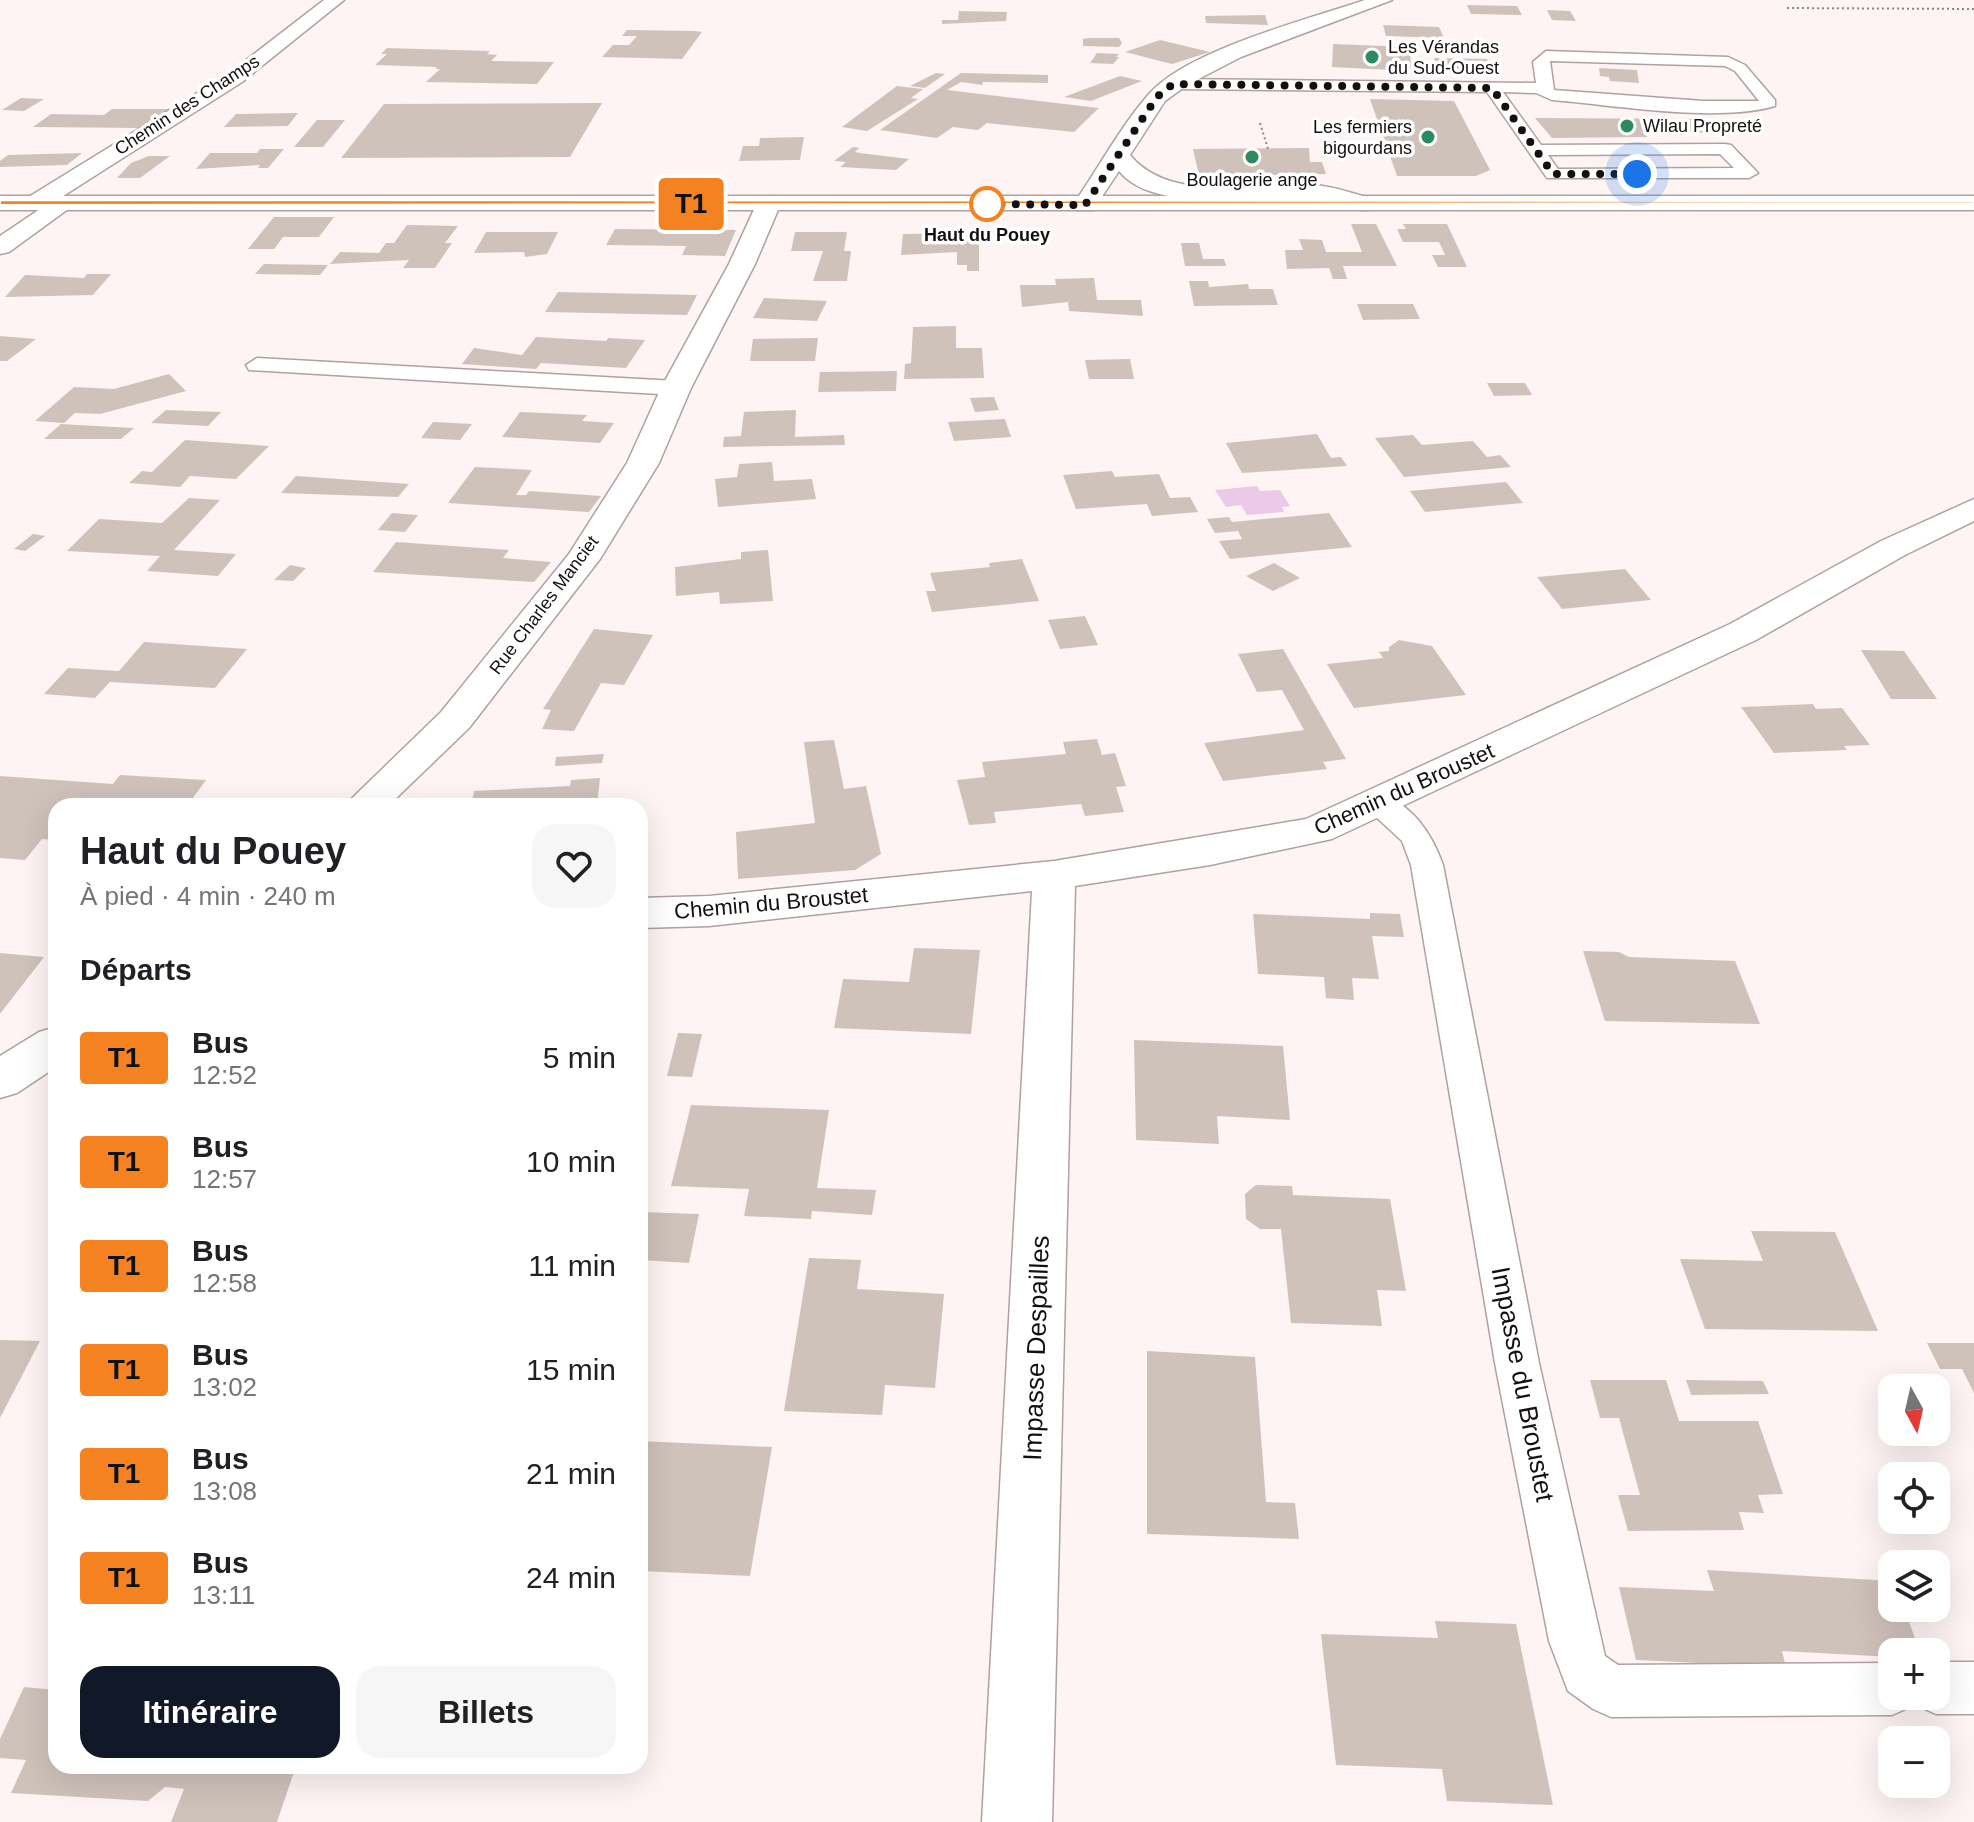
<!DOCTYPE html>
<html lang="fr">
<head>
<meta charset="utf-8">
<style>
	:root { --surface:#fff; --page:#f6f6f6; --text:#202124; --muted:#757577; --accent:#111827 }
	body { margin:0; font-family:Helvetica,sans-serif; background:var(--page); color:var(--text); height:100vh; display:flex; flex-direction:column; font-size:30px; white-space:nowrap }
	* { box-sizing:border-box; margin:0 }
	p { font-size:26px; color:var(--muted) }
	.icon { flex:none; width:44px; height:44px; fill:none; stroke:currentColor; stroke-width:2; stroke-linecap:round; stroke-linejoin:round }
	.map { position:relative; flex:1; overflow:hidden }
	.details { position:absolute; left:48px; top:798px; width:600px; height:976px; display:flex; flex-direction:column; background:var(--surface); border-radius:24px; box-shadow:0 8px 32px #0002 }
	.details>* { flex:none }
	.badge { padding:0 16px; border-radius:6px; font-size:28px; line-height:52px }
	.needle { width:52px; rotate:172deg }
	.controls { position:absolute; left:1878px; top:1374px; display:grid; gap:16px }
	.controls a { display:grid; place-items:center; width:72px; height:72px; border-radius:16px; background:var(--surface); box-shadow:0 8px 32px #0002; font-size:40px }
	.you { position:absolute; width:40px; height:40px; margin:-20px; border:6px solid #fff; border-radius:50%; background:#1a73e8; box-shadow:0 0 0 12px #1a73e833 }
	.map>.badge { position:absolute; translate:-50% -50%; box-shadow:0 0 0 4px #fff }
	h2 { padding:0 32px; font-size:30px; line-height:72px }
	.round { display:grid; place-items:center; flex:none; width:84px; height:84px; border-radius:24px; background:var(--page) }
	.headline { display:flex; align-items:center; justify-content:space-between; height:136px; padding:0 32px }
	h1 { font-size:38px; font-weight:700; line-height:60px }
	.primary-button { display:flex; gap:16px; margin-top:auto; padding:16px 32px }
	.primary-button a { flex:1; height:92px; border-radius:24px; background:var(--accent); color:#fff; font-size:32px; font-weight:700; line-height:92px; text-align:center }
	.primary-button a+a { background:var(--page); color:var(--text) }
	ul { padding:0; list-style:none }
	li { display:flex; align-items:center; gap:24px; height:104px; padding:0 32px }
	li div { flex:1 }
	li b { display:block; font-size:30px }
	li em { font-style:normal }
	li .badge { min-width:88px; font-weight:700; text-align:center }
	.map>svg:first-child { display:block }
	.water { fill:#eacae8 }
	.building { fill:#cfc2bb }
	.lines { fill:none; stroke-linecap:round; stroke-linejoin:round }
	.service-casing { stroke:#b0a1a0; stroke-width:3 }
	.minor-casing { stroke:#b0a1a0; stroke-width:3 }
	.primary-casing { stroke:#b0a1a0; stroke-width:3 }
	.path { stroke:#8d8585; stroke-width:2; stroke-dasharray:2 3; stroke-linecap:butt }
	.service { fill:#fff; fill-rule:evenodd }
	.minor { fill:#fff; fill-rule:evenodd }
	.primary { fill:#fff; fill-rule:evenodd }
	.line { fill:#f58220; stroke:#fff; stroke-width:2 }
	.walk { stroke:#150f0f; stroke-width:8; stroke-dasharray:0 14.4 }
	.poi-dot { fill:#2d895f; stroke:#fff; stroke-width:3 }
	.stop-dot { fill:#fff; stroke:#f58220; stroke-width:4 }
	.labels { text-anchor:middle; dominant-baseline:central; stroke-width:7; stroke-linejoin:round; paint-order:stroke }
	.far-poi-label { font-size:18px; fill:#150f0f; stroke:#fff; text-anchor:start }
	.far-street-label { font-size:18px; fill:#150f0f; stroke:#fff }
	.far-stop-label { font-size:18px; font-weight:bold; fill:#150f0f; stroke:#fff }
	.street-label { font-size:22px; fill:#150f0f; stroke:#fff }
	.near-street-label { font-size:26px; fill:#150f0f; stroke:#fff }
</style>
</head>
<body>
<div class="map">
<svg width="1974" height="1822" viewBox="0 0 1974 1822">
	<rect width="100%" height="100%" fill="#fef4f3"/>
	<path class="water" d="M1257,486l3,5 20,-1 10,16 -8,1 2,5 -37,3 -6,-10 -15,2 -11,-17z"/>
	<g class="building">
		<path d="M1467,5l50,1 5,9 -51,-1z"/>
		<path d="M1547,10l23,1 6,10 -24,-1z"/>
		<path d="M959,11l48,1 -1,9 -64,3v-4h16z"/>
		<path d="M1265,15l3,10 -62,-2 -1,-7z"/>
		<path d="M1383,25l56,2 5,11 -58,-2z"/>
		<path d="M627,30l67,1 8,1 -20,27 -80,-2 11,-12h16l8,-9h-15z"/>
		<path d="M1089,38h30l3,5 -3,4 -36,-1v-7z"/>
		<path d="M1160,40l50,12 -38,12 -47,-12z"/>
		<path d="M1333,44l77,3 1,24 -79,-4z"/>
		<path d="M387,48l103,3 -3,3 10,1 -6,6 63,1 -17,22 -111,-2 14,-13h-5l2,-2 -62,-2 12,-11h-6z"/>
		<path d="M1097,53l22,1 -3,3h3l-6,7 -23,-1z"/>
		<path d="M1434,58l53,1 5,11 -55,-2z"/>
		<path d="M1599,68l38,2 2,13 -29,-2 -1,-4 -9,-1z"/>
		<path d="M936,73l9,1 -20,14 -15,-2z"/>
		<path d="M961,73l87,2v8l-65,-1 -1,3 -21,-3 -14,8 152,18 -25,24 -87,-9 -9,7 -25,-3 -16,11 -57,-8z"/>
		<path d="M1120,76l22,5 -51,20 -27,-4z"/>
		<path d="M897,86l26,3 -12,9 7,1 -51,32 -25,-4z"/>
		<path d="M21,98l23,1 -20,12 -22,-1z"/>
		<path d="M1370,99l84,2 36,69 -14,6h-79z"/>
		<path d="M602,103l-32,54 -229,1 43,-54z"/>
		<path d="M112,109h60l-33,19 -106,-1 18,-13 53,1z"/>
		<path d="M298,113l-10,13 -64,1 12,-13z"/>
		<path d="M1535,118l171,1 13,14 -74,-1 2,5 -95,1z"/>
		<path d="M317,120h28l-22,27h-29z"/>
		<path d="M804,137l-4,23 -61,1 4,-15h16l1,-8z"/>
		<path d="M853,147l6,1 -4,4 5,1 49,6 -13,11 -56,-3 6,-5 -12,-1z"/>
		<path d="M1309,148l1,14h12l4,12 -127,2 -6,-27z"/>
		<path d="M260,149h24l-16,19h-10l2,-3 -64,4 14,-16h47z"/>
		<path d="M82,153l-15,12 -67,2v-6l8,-6z"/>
		<path d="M149,156h21l-30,22h-23l14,-15z"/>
		<path d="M274,217h60l-15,20h-36l-9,12h-26z"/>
		<path d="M1351,224h25l21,42h-54l4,13h-14l-4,-11 -42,1 -2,-19h18l-4,-11 23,1 4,12h36z"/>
		<path d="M1403,224h44l20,43h-29l-6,-12h13l-6,-13h-36l-6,-13h9z"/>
		<path d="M407,225l51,1 -13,17h7l-17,25h-32l6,-8 -79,4 10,-12 39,1 7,-10h8z"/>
		<path d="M615,229l121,1 -11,26 -43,-1 4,-9 -80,-1z"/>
		<path d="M486,232h72l-11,22 -22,3 -1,-5 -50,1z"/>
		<path d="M795,232h52l-3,19h7l-4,30h-34l10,-30h-32z"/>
		<path d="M979,233v38h-12v-6h-10v-13l-56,3 2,-21z"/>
		<path d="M1181,243h18l4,16h21l2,7h-41z"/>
		<path d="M264,264l64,1 -8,10 -65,-1z"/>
		<path d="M87,274h24l-18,21 -88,2 20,-22 59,3z"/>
		<path d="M1094,278l3,22h44l2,16 -74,-5 -1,-9 -46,5 -2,-22h36l-1,-6z"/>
		<path d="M1189,281h19l1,6 39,-3 1,5h24l5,16 -84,1z"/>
		<path d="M558,292l139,3 -10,20 -142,-3z"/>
		<path d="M764,298l63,3 -10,20 -64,-3z"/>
		<path d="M1357,304h56l7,15 -57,1z"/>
		<path d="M956,326v22h26l2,30 -80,1 1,-15 6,-1 2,-36z"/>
		<path d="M0,336l36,3 -29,22h-7z"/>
		<path d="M536,337l70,4 2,-3 37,2 -19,28 -85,-5 -5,6 -74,-5 12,-16 48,7z"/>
		<path d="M818,338l-3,23h-65l3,-22z"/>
		<path d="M1130,359l4,20h-45l-4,-19z"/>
		<path d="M897,371l-1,20 -78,1 2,-20z"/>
		<path d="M169,374l17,17 -86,23 -25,-1 -11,10 -29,-2 39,-34 40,2z"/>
		<path d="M1487,383h38l7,12 -38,1z"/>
		<path d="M994,397l5,13 -24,2 -5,-14z"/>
		<path d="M166,410l55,2 -13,14 -57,-3z"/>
		<path d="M796,410l-1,27 49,-2 1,10 -122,2 1,-10 17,-1 3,-24z"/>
		<path d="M520,412l67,3 -5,6 32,2 -14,20 -98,-6z"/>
		<path d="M1005,419l6,18 -57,4 -6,-19z"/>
		<path d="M433,422l39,2 -12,16 -39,-2z"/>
		<path d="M61,424l35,2 38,2 -13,11h-77z"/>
		<path d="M1317,434l14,24 10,-1 6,9 -105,7 -16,-30z"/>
		<path d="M1413,435l9,10 51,-4 14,16 13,-2 11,12 -107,10 -29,-39z"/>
		<path d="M185,440l84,6 -33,33 -46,-3 -10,11 -51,-4 13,-12 10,1z"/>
		<path d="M772,462l2,19 38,-2 4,20 -98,8 -3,-28 22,-2 2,-13z"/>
		<path d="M475,467l57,3 -16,25h10l3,-4 72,5 -12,16 -141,-9z"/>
		<path d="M1112,471l3,6 44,-3 11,24 20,-1 8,15 -46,4 -5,-12 -71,5 -13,-34z"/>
		<path d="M296,476l113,8 -11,13 -117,-4z"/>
		<path d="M1506,482l17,21 -98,9 -15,-21z"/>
		<path d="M189,498l31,2 -46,50 62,4 -18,22 -71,-5 13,-15 -93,-5 32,-32 63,4z"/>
		<path d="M392,513l26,2 -13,17 -27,-2z"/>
		<path d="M1329,513l23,34 -122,12 -11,-18 23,-2 -4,-8 -23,2 -8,-14 22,-2 3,5z"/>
		<path d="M33,534l12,2 -20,15 -11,-2z"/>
		<path d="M396,542l113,8 -6,8 48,4 -17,20 -161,-10z"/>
		<path d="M768,550l5,51 -53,3 -1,-12 -43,4 -1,-29 66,-8v-7z"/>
		<path d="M1022,559l17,42 -107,11 -6,-21h10l-6,-18 60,-6 -1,-4z"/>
		<path d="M1274,563l26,15 -27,13 -27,-15z"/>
		<path d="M290,565l16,3 -13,13 -19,-1z"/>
		<path d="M1625,569l26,31 -89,9 -25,-32z"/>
		<path d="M1085,616l13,29 -38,4 -12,-29z"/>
		<path d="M594,629l59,6 -29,50 -23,-2 -27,48 -32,-2 9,-19 -8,-1z"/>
		<path d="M1399,640l33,6 34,49 -112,13 -27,-44 56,-6 -4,-6 10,-1v-4z"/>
		<path d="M144,642l103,7 -32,39 -105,-6 -15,16 -51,-4 24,-26 51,3z"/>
		<path d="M1283,649l63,110 -23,3 4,7 -104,12 -19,-38 100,-13 -22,-40 -25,2 -19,-38z"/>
		<path d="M1861,650l43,1 33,48h-46z"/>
		<path d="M1813,704l3,5 26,-1 28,37 -26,1 3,4 -73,3 -33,-46z"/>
		<path d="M1097,739l5,16 13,-2 11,33 -10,1 8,25 -39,4 -4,-12 -87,8 2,11 -27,2 -12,-45 28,-3 -3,-15 84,-8 -3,-12z"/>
		<path d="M834,740l10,49 22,-3 15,68 -26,16 -117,9 -2,-47 79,-9 -11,-81z"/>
		<path d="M604,754l-2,9 -47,3 1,-9z"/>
		<path d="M120,775l86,5 -19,26h-131v34l-14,-1 -17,21 -25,-2v-82l113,8z"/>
		<path d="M600,778l-3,28h-126l3,-15 96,-5 1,-6z"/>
		<path d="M1370,913l30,1 4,23 -32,-1 7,43 -27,-1 2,22 -28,-2 -2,-21 -66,-3 -5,-60 117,5z"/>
		<path d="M914,948l66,2 -9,84 -137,-6 9,-49 66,3z"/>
		<path d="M1583,951l36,1 10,5 106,4 25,63 -155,-3z"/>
		<path d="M0,953l44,4 -44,57z"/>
		<path d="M678,1033l24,1 -10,43 -25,-1z"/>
		<path d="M1134,1040l149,6 7,74 -73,-4 2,28 -83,-4z"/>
		<path d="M691,1105l138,5 -12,78 59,2 -4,25 -60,-4 -1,8 -67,-3 5,-27 -78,-3z"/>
		<path d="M1256,1185l36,1 1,9 97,4 16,92 -29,-1 5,36 -91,-3 -10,-94h-21l-14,-10 -1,-25z"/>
		<path d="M640,1212l59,2 -10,49 -49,-3z"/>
		<path d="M1751,1231l84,1 43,99 -173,-2 -25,-70 83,2z"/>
		<path d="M809,1258l52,2 -4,29 87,5 -9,94 -50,-3 -3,30 -98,-4z"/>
		<path d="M0,1340l40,1 -40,77z"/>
		<path d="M1927,1343h47v50l-12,-24h-22z"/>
		<path d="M1147,1351l108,6 11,145 29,1 4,36 -152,-5z"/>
		<path d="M1590,1380h76l13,41h79l25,73 -25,1 6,18 -25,-1 5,18 -116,1 -10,-36h22l-21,-77h-19z"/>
		<path d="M1686,1380l77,1 6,13 -78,1z"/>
		<path d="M640,1441l132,6 -22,129 -110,-5z"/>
		<path d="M1707,1570l185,11v27h12l16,44h-28v5l-110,-6 4,16 -150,-7 -17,-73 95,4z"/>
		<path d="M1435,1621l81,3 37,181 -106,-4 -5,-32 -106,-4 -15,-131 117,4z"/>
		<path d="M24,1687l32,3v76h240l-19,56h-106l13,-33 -19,-2 -17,14 -137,-8 15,-33 -26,-2v-19z"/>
	</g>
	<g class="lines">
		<g class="service-casing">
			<g id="service">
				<path d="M1546,51l182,6 17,8 30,35v6c-59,17 -161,-1 -223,-6l-16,-7 -33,-1 38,53 184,-1 6,1 27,28 -9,5h-202l-60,-86 -314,-3 -8,-5 8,-5 363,4 -3,-21zM1550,61l175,5 10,5 24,30h-56l-149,-11zM1720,154l14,14 -176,1 -10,-14z"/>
				<path d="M257,358l419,23 11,7 -11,7 -427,-25 -3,-5z"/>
				<path d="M1378,794c34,9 54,40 65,71l96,498 66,293 13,9 274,-2v33h44v-34h38v52h-38l-18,-8 -4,-9 -4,10 -18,8 -281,2 -18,-8 -25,-18 -19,-50 -54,-278 -84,-498 -9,-24 -40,-37 5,-7z"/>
			</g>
		</g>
		<g class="minor-casing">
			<g id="minor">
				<path d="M324,0h20l-102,82 -182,116 11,1 4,5 -66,48 -9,2v-18l40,-27 -13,-1 -4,-5 4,-5 201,-124z"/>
				<path d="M1365,0h27l-151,57 -54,28 -22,16 -35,54c41,50 126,26 183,30 21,1 41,9 60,14l4,5 -4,5c-19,5 -40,-9 -60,-10 -51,-4 -159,16 -194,-28l-26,39h-16l-4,-5c25,-36 47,-78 76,-111 38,-44 160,-75 216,-94z"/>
				<path d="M769,196l12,7 -26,61 -64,124 -32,75 -59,96 -131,169 -81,78h-44l97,-94 128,-158 58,-91 34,-75 68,-124 28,-61z"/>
				<path d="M1974,499v22l-69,34 -149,85 -424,199 -122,26 -135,21 -23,936h-70l50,-931 -323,35 -69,2v-30l69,-2 345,-35 252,-42 424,-195 151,-83z"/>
				<path d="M56,1027v40l-39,26 -17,5v-42l39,-24z"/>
			</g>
		</g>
		<g class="primary-casing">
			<rect id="primary" x="0" y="196" width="1974" height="14"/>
		</g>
		<g class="path">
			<path d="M1787,8l187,1"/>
			<path d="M1260,123l8,26"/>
			<path d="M1346,153h43"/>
		</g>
		<use href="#service" class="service"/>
		<use href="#minor" class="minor"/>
		<use href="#primary" class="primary"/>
	</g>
	<path class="line" d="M0,200l1974,1v2l-1974,2z"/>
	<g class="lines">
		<path class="walk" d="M987,204l98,1 72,-108 16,-13 319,4 61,86h84"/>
	</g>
	<g class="poi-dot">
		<circle cx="1372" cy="57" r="8"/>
		<circle cx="1627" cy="126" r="8"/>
		<circle cx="1428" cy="137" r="8"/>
		<circle cx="1252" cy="157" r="8"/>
	</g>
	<circle class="stop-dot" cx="987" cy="204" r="16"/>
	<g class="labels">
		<g class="far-poi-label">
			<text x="1388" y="47">Les Vérandas<tspan x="1388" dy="21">du Sud-Ouest</tspan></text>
			<text x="1643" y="126">Wilau Propreté</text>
			<text x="1412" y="127" text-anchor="end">Les fermiers<tspan x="1412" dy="21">bigourdans</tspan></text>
			<text x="1252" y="180" text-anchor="middle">Boulagerie ange</text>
		</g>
		<g class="far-street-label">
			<text transform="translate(187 105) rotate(-33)">Chemin des Champs</text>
			<text transform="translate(544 605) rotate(-53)">Rue Charles Manciet</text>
		</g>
		<g class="far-stop-label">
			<text x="987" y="235">Haut du Pouey</text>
		</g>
		<g class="street-label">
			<text transform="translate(1404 789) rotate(-24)">Chemin du Broustet</text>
			<text transform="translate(771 903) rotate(-5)">Chemin du Broustet</text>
		</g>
		<g class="near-street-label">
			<text transform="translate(1036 1348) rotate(-88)">Impasse Despailles</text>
			<text transform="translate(1523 1384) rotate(79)">Impasse du Broustet</text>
		</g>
	</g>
</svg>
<div class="controls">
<a><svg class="needle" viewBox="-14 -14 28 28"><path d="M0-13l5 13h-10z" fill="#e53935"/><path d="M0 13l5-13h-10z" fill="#757577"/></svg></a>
<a><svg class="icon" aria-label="locate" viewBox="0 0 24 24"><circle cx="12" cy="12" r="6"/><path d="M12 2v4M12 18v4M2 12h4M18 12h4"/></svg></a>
<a><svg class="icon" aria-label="layers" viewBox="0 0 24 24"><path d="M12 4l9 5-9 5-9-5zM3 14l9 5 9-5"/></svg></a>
<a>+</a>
<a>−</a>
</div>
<div class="you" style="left:1637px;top:174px"></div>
<b class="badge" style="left:691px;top:204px;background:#f58220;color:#111">T1</b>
<section class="details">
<div class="headline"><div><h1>Haut du Pouey</h1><p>À pied · 4 min · 240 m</p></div><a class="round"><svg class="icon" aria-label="heart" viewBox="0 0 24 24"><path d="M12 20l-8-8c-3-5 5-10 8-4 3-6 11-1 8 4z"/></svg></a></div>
<h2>Départs</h2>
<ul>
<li><span class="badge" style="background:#f58220;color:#111">T1</span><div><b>Bus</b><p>12:52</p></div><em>5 min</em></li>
<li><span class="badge" style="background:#f58220;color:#111">T1</span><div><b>Bus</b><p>12:57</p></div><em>10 min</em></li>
<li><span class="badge" style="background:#f58220;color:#111">T1</span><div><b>Bus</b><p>12:58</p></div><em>11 min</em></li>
<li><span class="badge" style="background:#f58220;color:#111">T1</span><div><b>Bus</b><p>13:02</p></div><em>15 min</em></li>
<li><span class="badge" style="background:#f58220;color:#111">T1</span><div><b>Bus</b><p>13:08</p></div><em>21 min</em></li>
<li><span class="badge" style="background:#f58220;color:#111">T1</span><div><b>Bus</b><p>13:11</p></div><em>24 min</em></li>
</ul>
<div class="primary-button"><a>Itinéraire</a><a>Billets</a></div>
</section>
</div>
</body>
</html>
